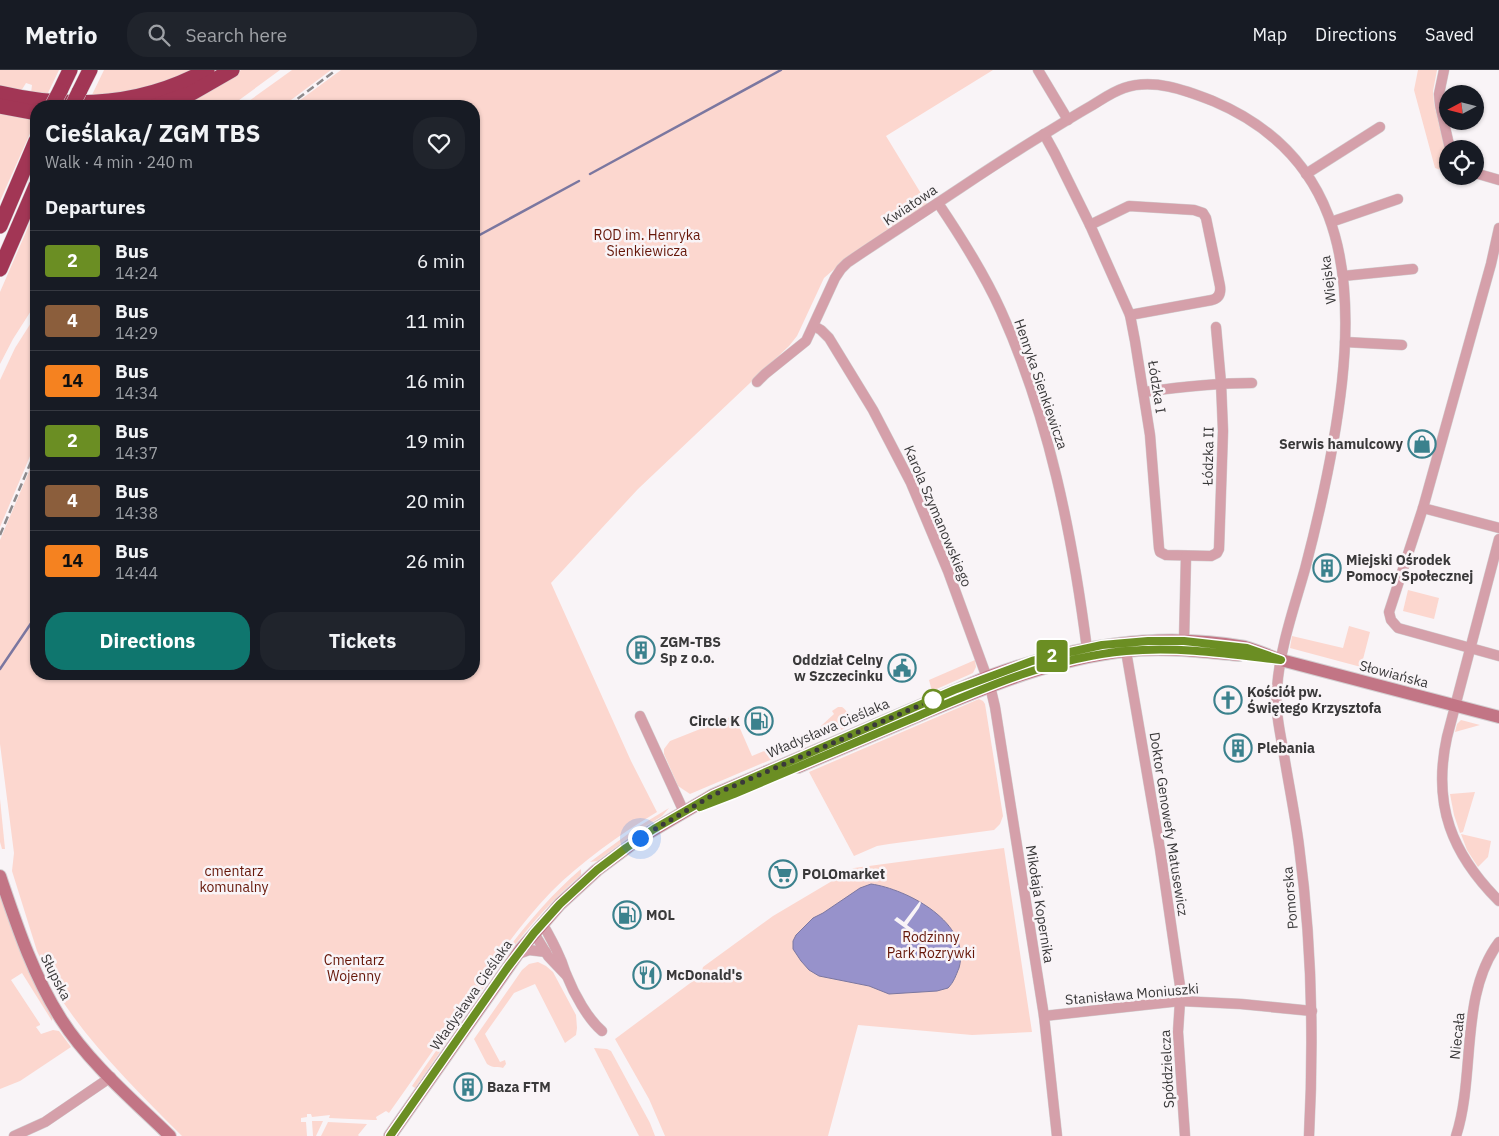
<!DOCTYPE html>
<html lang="en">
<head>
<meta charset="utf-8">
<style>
	:root { --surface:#171b24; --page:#20242c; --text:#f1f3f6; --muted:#9ea1a6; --line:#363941; --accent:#0f766e }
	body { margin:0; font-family:"IBM Plex Sans",sans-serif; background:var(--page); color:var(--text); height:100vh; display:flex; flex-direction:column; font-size:19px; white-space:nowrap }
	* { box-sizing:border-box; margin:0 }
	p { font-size:16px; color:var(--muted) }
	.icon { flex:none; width:28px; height:28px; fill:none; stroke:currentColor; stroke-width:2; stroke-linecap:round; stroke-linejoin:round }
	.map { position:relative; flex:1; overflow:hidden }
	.panel { position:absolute; left:30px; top:30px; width:450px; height:580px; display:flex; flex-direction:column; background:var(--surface); border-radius:20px; box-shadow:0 1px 4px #0004 }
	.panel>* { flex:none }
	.badge { padding:0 10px; border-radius:4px; font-size:18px; line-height:32px }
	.needle { width:32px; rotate:263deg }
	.fabs { position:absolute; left:1439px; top:15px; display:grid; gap:10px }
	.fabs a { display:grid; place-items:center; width:45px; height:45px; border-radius:50%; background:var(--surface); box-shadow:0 1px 4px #0004; font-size:25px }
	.you { position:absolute; width:25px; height:25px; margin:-12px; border:4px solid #fff; border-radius:50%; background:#1a73e8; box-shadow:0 0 0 8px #1a73e833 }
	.map>.badge { position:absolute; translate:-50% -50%; box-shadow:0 0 0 2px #fff }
	h2 { padding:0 15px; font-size:19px; line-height:45px }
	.round { display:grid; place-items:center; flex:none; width:52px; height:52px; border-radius:20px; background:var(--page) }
	.head { display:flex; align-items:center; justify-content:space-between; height:85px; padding:0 15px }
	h1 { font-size:24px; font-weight:800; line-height:38px }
	.cta { display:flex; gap:10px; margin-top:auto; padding:10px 15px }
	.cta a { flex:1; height:58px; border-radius:20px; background:var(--accent); color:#fff; font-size:20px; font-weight:800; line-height:58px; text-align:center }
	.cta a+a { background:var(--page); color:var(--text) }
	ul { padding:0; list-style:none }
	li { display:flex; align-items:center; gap:15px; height:60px; padding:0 15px; border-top:1px solid var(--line) }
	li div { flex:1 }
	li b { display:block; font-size:19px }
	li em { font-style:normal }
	li .badge { min-width:55px; font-weight:700; text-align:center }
	header { display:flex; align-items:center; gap:30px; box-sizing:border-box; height:70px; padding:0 25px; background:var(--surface); border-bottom:1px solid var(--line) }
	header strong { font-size:24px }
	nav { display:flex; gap:28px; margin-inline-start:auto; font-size:18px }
	.search { width:350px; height:45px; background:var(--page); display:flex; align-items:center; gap:12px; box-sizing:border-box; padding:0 18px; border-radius:20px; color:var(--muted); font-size:19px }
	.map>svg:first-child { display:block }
	.green { fill:#fcd7cf }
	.water { fill:#9792cb; stroke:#7b77a0 }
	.pier { fill:#f9f4f7 }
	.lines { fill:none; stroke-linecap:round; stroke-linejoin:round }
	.stream { stroke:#7b77a0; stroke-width:2.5 }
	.street-casing { stroke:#d3cfd1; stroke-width:11 }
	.secondary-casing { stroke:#d3cfd1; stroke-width:14 }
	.highway-casing { stroke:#d3cfd1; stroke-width:16 }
	.street { stroke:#d5a0aa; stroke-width:10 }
	.secondary { stroke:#c27585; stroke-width:12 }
	.highway { stroke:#a23655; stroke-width:15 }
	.rail { stroke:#8d8a8c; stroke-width:2.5; stroke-dasharray:8 4; stroke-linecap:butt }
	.highway-bridge-casing { stroke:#d3cfd1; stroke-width:16; stroke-linecap:butt }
	.highway-bridge { stroke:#a23655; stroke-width:15 }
	.line-casing { stroke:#fff; stroke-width:11 }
	.line { stroke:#6b8e23; stroke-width:8 }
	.walk { stroke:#3a393a; stroke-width:5; stroke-dasharray:0 9 }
	.stop-dot { fill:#fff; stroke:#6b8e23; stroke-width:2.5 }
	.labels { text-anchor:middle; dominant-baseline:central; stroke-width:5; stroke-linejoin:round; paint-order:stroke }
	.street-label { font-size:14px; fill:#3a393a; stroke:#f9f4f7 }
	.park-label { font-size:14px; fill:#661709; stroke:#f9f4f7 }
	.poi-label { font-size:14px; font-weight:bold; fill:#3a393a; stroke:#f9f4f7; text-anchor:start }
</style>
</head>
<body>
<header>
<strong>Metrio</strong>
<div class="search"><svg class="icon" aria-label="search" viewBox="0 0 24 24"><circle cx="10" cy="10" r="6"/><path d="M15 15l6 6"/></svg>Search here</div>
<nav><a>Map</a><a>Directions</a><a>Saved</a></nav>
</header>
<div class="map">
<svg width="1499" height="1066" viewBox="0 0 1499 1066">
	<rect width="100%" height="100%" fill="#f9f4f7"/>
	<g class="green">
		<path d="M0,0h59l-13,27 -15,-4 1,-8 -6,-2 -5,8 -21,-3z"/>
		<path d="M104,0h93l-27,12 -80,17z"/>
		<path d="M241,0h39l-49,36h-60l55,-26z"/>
		<path d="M292,0h39l-48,36h-41z"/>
		<path d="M341,0h652l-107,66 42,69 -89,60 -15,13 -27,58 -8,10 -151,143 -87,94 80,178 26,51c-38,23 -75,49 -106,80 -30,31 -55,67 -79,103 -28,39 -55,79 -83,118l-3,-2 -10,6 1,3h-4l-44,-2 1,-3 -18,2 -1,-3h-4v3l-6,1v4h5l1,14h-125c-43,-43 -87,-86 -121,-137l1,-1 -6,-7 -19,-40 -25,-80 2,-18 -14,-109v-204l36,-85v219h438v-568h-182z"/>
		<path d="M1418,0h19l-4,21 1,13 13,53v15l-12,-4 -21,-78z"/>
		<path d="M0,41l36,9 -36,81z"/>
		<path d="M36,139v94l-23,36 -13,25v-72z"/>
		<path d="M36,245v127l-36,85v-147l15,-32z"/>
		<path d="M1408,520l31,8 -5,21 -31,-8z"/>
		<path d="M1349,556l21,6 -9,35 -71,-19 2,-12 51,12z"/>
		<path d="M975,590l1,7 -3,6 -41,18 -3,-11z"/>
		<path d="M979,629l4,2 2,3 18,112 -3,8 -6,6 -105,14 -12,2 -23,10 -45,-84z"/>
		<path d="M838,637h4c7,5 8,11 6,20l-158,67 -12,-8 -14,-32v-5l6,-8 63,-25 2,1 17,39 54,-22 3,3 25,-23 -2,-3z"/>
		<path d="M1461,650l19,5 -25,7 2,-8z"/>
		<path d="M1475,722l-12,40 -3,1 -6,-18 -4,-21z"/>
		<path d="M0,729l5,50h-3l-2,-7z"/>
		<path d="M669,738l-7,8 -24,15 -41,30 -7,1 46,-34z"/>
		<path d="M1461,764l30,7 -3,16 -10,10 -11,-17z"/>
		<path d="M1004,778l28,184 -60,3 -114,-10 -30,111h-163l-16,-37 -34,-60 86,-64 2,-8 70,-51 81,-48z"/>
		<path d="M581,799v6c-67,56 -116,143 -166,213l-3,-2c20,-30 41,-59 61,-88 32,-47 65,-92 108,-129z"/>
		<path d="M0,824l53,121 -1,6 -30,-48 -11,7 29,44v1l-4,2 5,7 12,-4 6,1 12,16 -51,34 -20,8z"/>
		<path d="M538,892l8,4 7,6 23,43 1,13 -1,7 -11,8 -30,-59 -21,9 -29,41 15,28 5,-2 1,4 -3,4c-4,-2 -9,1 -16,-4l-13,-25 48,-69 7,-6z"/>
		<path d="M594,978l13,1 4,2 39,72 5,13h-16z"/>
		<path d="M312,1051h11l-7,15h-3z"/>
		<path d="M328,1052l39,2 -9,11 1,1h-38z"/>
	</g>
	<path class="water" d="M871,814c36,5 101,39 88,84 -3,7 -5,14 -11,20l-11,3 -48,3 -20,-8 -50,-10 -10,-6 -8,-9 -8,-12v-8l3,-6 17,-17 10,-5 37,-25z"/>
	<path class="pier" d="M920,831l1,2 -2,5 -12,17 7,5 -2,3 -18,-13 3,-3 7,5z"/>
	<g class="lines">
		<g class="stream">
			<path d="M590,104l191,-104"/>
			<path d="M474,168l105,-57"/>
			<path d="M0,599l36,-53"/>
		</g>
		<g class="street-casing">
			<g id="street">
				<path d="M1038,0l30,50"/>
				<path d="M1444,0l-5,24 1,11 10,44"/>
				<path d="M1044,64l11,20 35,71 40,90 5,26 15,94 9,113 1,4 6,3 45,1 6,-3 2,-4 4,-118 -2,-48 -5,-56"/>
				<path d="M1475,103l24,7"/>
				<path d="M1306,104l74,-47"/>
				<path d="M938,133c23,34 46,70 63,108 48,107 71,222 86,338"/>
				<path d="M1331,152l67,-23"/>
				<path d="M1090,155l39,-19 65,4 9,3 3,5 14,68c1,7 -1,12 -8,14l-82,15"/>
				<path d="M1499,158l-8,36 -68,244 -34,104 2,8 7,8 101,28"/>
				<path d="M1343,206l70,-7"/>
				<path d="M814,256l7,4 8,8 44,72 38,73 37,88 42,115 5,21 49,309 13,120"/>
				<path d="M1345,272l57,3"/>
				<path d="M757,312l8,-8 41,-33 29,-63 6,-9 6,-6c29,-20 59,-39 89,-59 38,-25 76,-51 115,-74 13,-8 26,-16 40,-24 10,-6 21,-14 33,-18 29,-10 61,2 89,13 123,52 142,161 129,281 -7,63 -21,126 -37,187 -11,39 -25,78 -28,119 -2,20 2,40 6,61 5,32 12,65 16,97 13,97 15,193 10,290"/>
				<path d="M1144,322c36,-5 71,-9 108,-9"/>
				<path d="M1423,438l76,20"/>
				<path d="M1499,469l-52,198c-15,68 5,117 52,164"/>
				<path d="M1184,571l2,-85"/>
				<path d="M1126,581l34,198 20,137v15l-2,31 7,104"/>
				<path d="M640,646l44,96"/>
				<path d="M542,853c7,12 13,23 18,35 3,6 4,12 7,18 7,18 21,43 35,55"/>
				<path d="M534,863l14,23 18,19"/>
				<path d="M518,884l11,-4 17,2"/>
				<path d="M1044,946l136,-15 61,3 71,7"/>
				<path d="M14,1066l31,-14 66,-45"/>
				<path d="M1456,1066c20,-61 3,-141 43,-194"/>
			</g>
		</g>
		<g class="secondary-casing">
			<g id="secondary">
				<path d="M798,697c43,-18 86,-37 129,-55 64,-27 128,-53 198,-61 38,-4 76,0 114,4"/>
				<path d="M0,806c17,50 33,99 61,143 28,44 72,81 109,117"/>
				<path d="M390,1066l131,-187 39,-45 37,-34 43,-32 73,-43 274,-118c84,-31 169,-46 258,-30 12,3 24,9 36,13l218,57"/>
			</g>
		</g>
		<g class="highway-casing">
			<g id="highway">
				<path d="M60,21l10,-21"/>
				<path d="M79,22l11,-22"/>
				<path d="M0,23c72,17 142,13 207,-23"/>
				<path d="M0,36l36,7"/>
				<path d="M155,36l37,-13 40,-23"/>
				<path d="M0,156l36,-85"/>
				<path d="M0,199l36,-83"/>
			</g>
		</g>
		<use href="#street" class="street"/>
		<use href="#secondary" class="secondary"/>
		<use href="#highway" class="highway"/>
		<g class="rail">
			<path d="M288,36l48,-36"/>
			<path d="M0,465l36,-85"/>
		</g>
		<g class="highway-bridge-casing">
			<g id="highway-bridge">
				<path d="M52,36l8,-15"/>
				<path d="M72,36l7,-14"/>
			</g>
		</g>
		<use href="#highway-bridge" class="highway-bridge"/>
	</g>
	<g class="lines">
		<g class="line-casing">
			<path id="line" d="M390,1066l118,-169 26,-34 26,-29 37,-34 29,-22 28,-19 59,-34 241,-105 78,-29 29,-7 41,-9 46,-4h36l63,7 34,12c-51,-6 -103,-14 -155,-9 -76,7 -145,38 -215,68 -59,25 -118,50 -177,75l-34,13"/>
		</g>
		<use href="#line" class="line"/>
		<path class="walk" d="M640,768l73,-43 226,-98 -6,3"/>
	</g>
	<defs>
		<g id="shop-ring" transform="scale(1.4375)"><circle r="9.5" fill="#f9f4f7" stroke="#3b818d" stroke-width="1.5"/><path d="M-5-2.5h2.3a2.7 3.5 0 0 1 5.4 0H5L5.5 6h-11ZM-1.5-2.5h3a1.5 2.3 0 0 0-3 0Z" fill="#3b818d"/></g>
		<g id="building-ring" transform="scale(1.4375)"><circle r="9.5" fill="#f9f4f7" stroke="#3b818d" stroke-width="1.5"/><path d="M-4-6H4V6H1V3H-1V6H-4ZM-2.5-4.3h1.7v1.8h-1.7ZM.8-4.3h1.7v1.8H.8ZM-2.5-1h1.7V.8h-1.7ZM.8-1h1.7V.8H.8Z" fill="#3b818d"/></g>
		<g id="civic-ring" transform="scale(1.4375)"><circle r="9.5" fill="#f9f4f7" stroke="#3b818d" stroke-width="1.5"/><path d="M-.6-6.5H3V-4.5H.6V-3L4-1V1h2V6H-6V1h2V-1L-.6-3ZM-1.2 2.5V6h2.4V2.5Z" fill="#3b818d"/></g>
		<g id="church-ring" transform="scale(1.4375)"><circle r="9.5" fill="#f9f4f7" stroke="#3b818d" stroke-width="1.5"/><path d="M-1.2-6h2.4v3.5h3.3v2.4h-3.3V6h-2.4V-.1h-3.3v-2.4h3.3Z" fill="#3b818d"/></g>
		<g id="fuel-ring" transform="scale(1.4375)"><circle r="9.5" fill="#f9f4f7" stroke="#3b818d" stroke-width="1.5"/><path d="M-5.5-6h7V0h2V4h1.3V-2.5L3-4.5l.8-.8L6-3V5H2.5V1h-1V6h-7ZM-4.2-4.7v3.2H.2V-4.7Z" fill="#3b818d"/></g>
		<g id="supermarket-ring" transform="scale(1.4375)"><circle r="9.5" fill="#f9f4f7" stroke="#3b818d" stroke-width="1.5"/><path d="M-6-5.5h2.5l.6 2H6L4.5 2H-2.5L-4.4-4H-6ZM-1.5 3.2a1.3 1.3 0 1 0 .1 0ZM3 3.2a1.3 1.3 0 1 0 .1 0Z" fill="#3b818d"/></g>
		<g id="restaurant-ring" transform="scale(1.4375)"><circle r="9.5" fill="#f9f4f7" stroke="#3b818d" stroke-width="1.5"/><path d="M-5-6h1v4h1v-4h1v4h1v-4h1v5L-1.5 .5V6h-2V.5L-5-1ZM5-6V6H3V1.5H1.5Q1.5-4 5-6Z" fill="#3b818d"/></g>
	</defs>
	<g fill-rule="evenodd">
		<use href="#shop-ring" x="1422" y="374"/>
		<use href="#building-ring" x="1327" y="498"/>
		<use href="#building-ring" x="641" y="580"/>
		<use href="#civic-ring" x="902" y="598"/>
		<use href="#church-ring" x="1228" y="630"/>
		<use href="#fuel-ring" x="759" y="651"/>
		<use href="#building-ring" x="1238" y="678"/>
		<use href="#supermarket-ring" x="783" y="804"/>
		<use href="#fuel-ring" x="627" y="845"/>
		<use href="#restaurant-ring" x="647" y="905"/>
		<use href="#building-ring" x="468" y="1017"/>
	</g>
	<circle class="stop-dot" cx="933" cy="630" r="10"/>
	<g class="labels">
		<g class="street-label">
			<text transform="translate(910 135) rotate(-34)">Kwiatowa</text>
			<text transform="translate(1328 210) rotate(-97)">Wiejska</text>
			<text transform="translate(1041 314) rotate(71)">Henryka Sienkiewicza</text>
			<text transform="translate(1157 317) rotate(81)">Łódzka I</text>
			<text transform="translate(1208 386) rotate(-89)">Łódzka II</text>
			<text transform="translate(938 446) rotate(67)">Karola Szymanowskiego</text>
			<text transform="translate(1394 604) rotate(15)">Słowiańska</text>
			<text transform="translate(828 658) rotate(-23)">Władysława Cieślaka</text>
			<text transform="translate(1169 754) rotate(81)">Doktor Genowefy Matusewicz</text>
			<text transform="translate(1290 828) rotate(-95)">Pomorska</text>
			<text transform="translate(1040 834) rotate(81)">Mikołaja Kopernika</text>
			<text transform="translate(56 907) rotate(63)">Słupska</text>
			<text transform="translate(1132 924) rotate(-5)">Stanisława Moniuszki</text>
			<text transform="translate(471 925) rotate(-55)">Władysława Cieślaka</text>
			<text transform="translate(1457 966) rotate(-84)">Niecała</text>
			<text transform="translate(1167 999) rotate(-93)">Spółdzielcza</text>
		</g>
		<g class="park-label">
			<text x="647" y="165">ROD im. Henryka<tspan x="647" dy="16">Sienkiewicza</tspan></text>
			<text x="234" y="801">cmentarz<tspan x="234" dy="16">komunalny</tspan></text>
			<text x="931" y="867">Rodzinny<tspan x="931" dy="16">Park Rozrywki</tspan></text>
			<text x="354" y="890">Cmentarz<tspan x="354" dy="16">Wojenny</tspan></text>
		</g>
		<g class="poi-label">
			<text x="1403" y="374" text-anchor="end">Serwis hamulcowy</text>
			<text x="1346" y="490">Miejski Ośrodek<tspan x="1346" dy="16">Pomocy Społecznej</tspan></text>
			<text x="660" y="572">ZGM-TBS<tspan x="660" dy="16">Sp z o.o.</tspan></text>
			<text x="883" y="590" text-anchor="end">Oddział Celny<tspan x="883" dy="16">w Szczecinku</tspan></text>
			<text x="1247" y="622">Kościół pw.<tspan x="1247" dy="16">Świętego Krzysztofa</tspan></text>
			<text x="740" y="651" text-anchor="end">Circle K</text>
			<text x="1257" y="678">Plebania</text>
			<text x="802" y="804">POLOmarket</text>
			<text x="646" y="845">MOL</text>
			<text x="666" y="905">McDonald's</text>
			<text x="487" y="1017">Baza FTM</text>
		</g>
	</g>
</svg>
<div class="fabs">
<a><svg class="needle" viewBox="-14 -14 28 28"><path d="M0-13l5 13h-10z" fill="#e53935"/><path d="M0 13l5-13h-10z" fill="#9ea1a6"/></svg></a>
<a><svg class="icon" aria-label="locate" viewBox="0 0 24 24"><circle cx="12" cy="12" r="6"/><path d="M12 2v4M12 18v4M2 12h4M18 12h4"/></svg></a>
</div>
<div class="you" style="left:640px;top:768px"></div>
<b class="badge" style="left:1052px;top:586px;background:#6b8e23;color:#fff">2</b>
<section class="panel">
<div class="head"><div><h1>Cieślaka/ ZGM TBS</h1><p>Walk · 4 min · 240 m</p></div><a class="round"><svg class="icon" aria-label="heart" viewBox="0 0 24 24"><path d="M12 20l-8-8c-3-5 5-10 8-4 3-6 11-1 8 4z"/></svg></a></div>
<h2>Departures</h2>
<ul>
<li><span class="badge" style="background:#6b8e23;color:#fff">2</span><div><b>Bus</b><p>14:24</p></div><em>6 min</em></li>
<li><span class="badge" style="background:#8b5e3c;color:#fff">4</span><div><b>Bus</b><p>14:29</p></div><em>11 min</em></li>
<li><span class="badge" style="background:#f58220;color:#111">14</span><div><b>Bus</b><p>14:34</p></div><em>16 min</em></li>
<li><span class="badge" style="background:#6b8e23;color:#fff">2</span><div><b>Bus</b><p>14:37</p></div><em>19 min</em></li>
<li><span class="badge" style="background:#8b5e3c;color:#fff">4</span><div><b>Bus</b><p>14:38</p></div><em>20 min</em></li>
<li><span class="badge" style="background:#f58220;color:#111">14</span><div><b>Bus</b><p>14:44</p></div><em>26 min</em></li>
</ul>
<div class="cta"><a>Directions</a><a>Tickets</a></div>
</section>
</div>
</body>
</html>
